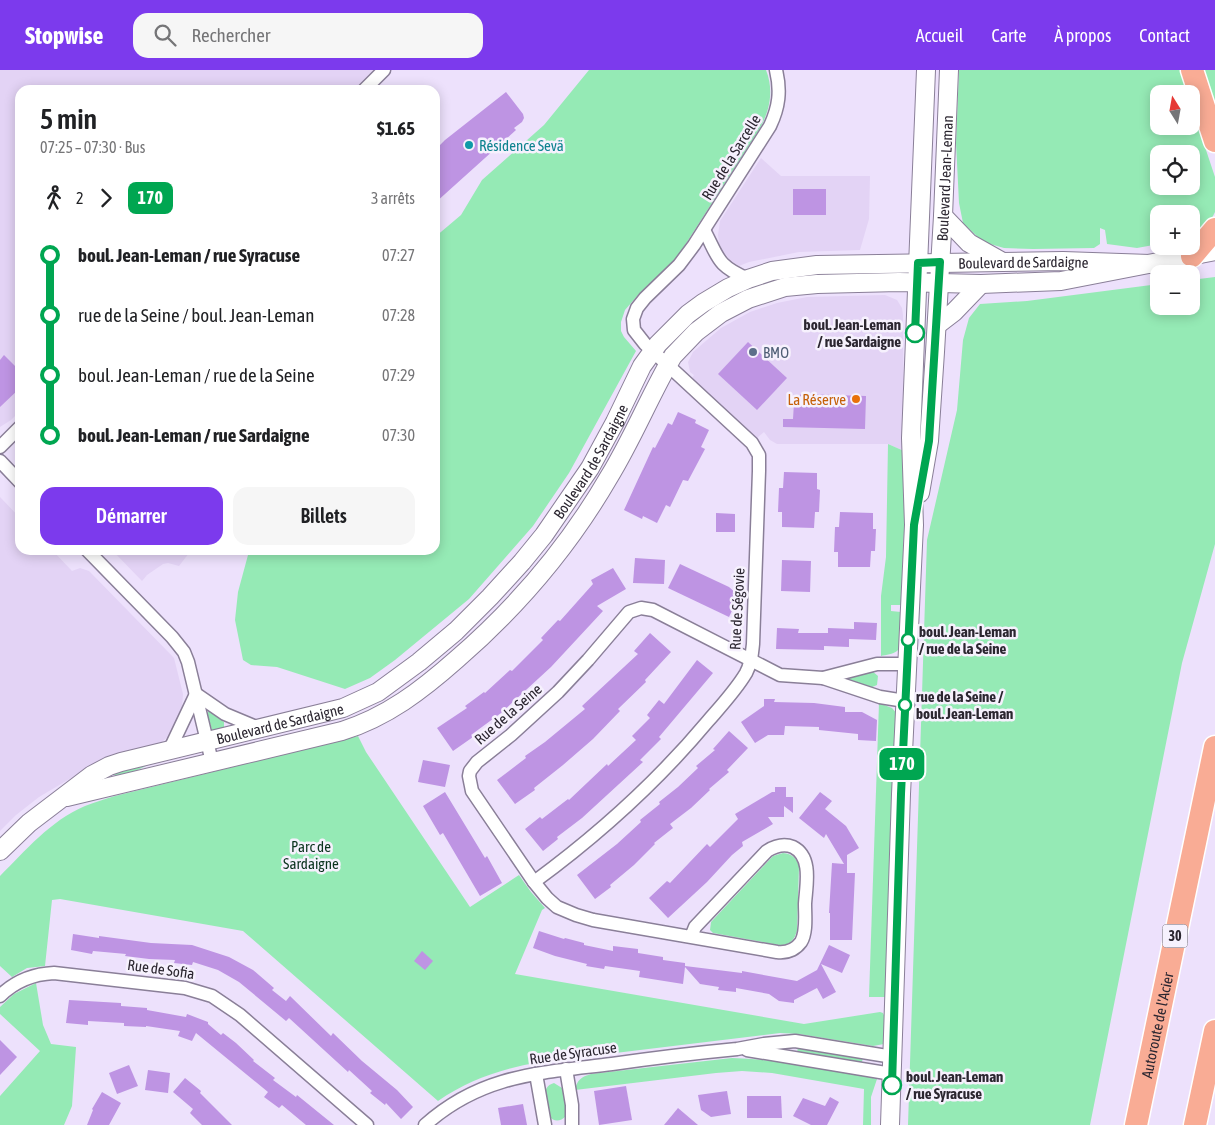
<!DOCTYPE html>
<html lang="fr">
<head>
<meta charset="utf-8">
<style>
	:root { --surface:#fff; --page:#f6f6f6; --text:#202124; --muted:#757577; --accent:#7c3aed }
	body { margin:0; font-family:"Asap Condensed",sans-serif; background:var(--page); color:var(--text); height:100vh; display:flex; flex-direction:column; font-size:19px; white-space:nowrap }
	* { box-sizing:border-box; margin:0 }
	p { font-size:16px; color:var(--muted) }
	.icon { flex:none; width:28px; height:28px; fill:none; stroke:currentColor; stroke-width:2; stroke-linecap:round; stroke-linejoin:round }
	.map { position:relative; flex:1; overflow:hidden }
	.sheet { position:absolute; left:15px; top:15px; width:425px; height:470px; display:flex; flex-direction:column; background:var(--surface); border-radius:15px; box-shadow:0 2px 12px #0003 }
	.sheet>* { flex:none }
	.badge { padding:0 10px; border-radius:8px; font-size:18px; line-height:32px }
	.needle { width:32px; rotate:349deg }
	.tools { position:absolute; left:1150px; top:15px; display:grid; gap:10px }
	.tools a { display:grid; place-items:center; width:50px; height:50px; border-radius:10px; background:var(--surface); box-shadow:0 2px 12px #0003; font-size:25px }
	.map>.badge { position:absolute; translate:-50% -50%; box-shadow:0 0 0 2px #fff }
	.legs { display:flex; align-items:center; gap:8px; height:55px; padding:0 25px; font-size:16px }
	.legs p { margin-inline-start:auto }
	.head { display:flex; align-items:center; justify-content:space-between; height:85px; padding:0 25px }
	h1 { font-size:28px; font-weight:600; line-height:38px }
	.button { display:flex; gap:10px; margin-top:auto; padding:10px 25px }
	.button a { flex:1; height:58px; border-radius:15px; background:var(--accent); color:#fff; font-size:20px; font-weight:600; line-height:58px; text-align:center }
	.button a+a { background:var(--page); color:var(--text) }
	ul { padding:0 25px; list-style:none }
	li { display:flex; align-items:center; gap:18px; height:60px; font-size:19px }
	li i { display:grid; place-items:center; width:8px; height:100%; margin:0 6px; background:currentColor }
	li i::after { content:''; width:12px; height:12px; margin:-6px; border:4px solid; border-radius:50%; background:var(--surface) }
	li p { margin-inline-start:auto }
	li:first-child i { background:linear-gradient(#0000 50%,currentColor 0) }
	li:last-child i { background:linear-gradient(currentColor 50%,#0000 0) }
	header { display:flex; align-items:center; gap:30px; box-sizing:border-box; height:70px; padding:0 25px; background:var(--accent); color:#fff }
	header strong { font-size:24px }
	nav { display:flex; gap:28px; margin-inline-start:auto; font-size:18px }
	.search { width:350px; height:45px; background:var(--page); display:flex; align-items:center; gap:12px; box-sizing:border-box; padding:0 18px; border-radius:15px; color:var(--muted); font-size:19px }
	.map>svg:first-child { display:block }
	.built { fill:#e3d3f5 }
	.green { fill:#95eab5; fill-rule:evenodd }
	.building { fill:#be94e3 }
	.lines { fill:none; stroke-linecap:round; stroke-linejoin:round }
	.street-casing { stroke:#8a7f98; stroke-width:15 }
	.secondary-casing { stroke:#8a7f98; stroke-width:20 }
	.highway-casing { stroke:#fff; stroke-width:25 }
	.street { stroke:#fff; stroke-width:12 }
	.secondary { stroke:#fff; stroke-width:18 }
	.highway { stroke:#f9ac95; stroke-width:22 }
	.line-1-casing { stroke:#fff; stroke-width:11 }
	.line-1 { stroke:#00a651; stroke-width:8 }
	.culture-dot { fill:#0f9aa8; stroke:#f6f1fd; stroke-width:2 }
	.stop-1-dot { fill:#fff; stroke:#00a651; stroke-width:2.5 }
	.service-dot { fill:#5c6f8a; stroke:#f6f1fd; stroke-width:2 }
	.food-dot { fill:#e8710a; stroke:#f6f1fd; stroke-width:2 }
	.labels { text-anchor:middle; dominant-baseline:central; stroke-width:5; stroke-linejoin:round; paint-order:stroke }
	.shield { fill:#f6f1fd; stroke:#68636e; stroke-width:1 }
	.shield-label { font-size:14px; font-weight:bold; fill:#2b2630 }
	.culture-label { font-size:15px; fill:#0d838f; stroke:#f6f1fd; text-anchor:start }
	.street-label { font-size:15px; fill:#2b2630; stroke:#f6f1fd }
	.stop-label { font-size:15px; font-weight:bold; fill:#2b2630; stroke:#f6f1fd; text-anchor:start }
	.service-label { font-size:15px; fill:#4e5e75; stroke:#f6f1fd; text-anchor:start }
	.food-label { font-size:15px; fill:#c56008; stroke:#f6f1fd; text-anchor:end }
	.park-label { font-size:15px; fill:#0a331d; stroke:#f6f1fd }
</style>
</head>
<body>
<header>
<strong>Stopwise</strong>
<div class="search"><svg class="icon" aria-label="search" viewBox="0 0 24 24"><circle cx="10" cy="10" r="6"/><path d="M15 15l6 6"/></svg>Rechercher</div>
<nav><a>Accueil</a><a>Carte</a><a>À propos</a><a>Contact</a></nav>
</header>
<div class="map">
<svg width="1215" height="1055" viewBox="0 0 1215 1055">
	<rect width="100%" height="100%" fill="#ede1fc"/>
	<g class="built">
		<path d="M0,0h373l-20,20h-333v321l-9,9 -11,7z"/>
		<path d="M761,88l20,18h89l-1,43 -9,31 -61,2 -50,10 -10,4 -9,-6 -8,-10 -3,-7 -1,-8 2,-14z"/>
		<path d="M885,225l12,5 5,8 1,7 1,136 -16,-7h-111l-7,-4 -6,-8 -7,6 -65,-60 2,-3 -4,-3 -2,-10 5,-10 28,-24 29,-16 27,-9 30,-6z"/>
		<path d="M0,427l20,21v32h32l20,21 8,-3 9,3 85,87 9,36 -1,14 -2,9 -7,15 -11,10 -69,23 -54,32 -23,18 -16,16z"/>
		<path d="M112,480h77v3l-10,13 -11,-3 -5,1 -16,11 -5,6z"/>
	</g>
	<g class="green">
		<path d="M589,0h177c8,20 4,40 -6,58l-82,128 -40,39 -13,15 -4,12v9l3,6 12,14 -67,122 -36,53 -64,73 -74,61 -25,18 -25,11 -68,-22 -26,-2 -8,-5 -8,-40 3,-28 10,-37v-5h187v-313l26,-22 21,-35 62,-55z"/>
		<path d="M959,0h221l8,24h-29v32h32v-21l24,72v35l-4,8 -20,15v-21h-32v30l-22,4 -30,-4 -2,-14 -5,-2v16l-6,4 -61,1 -29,-1 -21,-6 -20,-19 -4,-20 -3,-60zM1159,84h32v32h-32z"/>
		<path d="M1203,0h12v37z"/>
		<path d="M1215,207v267l-33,119 -92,462h-182l19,-585 30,-130 6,-70 6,-22 11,-14 47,-3 132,-17v22h32v-26z"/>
		<path d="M888,374l16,7v81l-3,73h-10v6l10,1c0,9 3,34 -4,39 -4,3 -11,4 -16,5v-60l5,-39z"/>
		<path d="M872,601l6,5 -1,9 -7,3 -25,-8v-3z"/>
		<path d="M879,633l13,5 6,7 -12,282h-17z"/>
		<path d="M209,641l15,11v9l-10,1 -2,-2 -5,-17z"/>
		<path d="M358,666l8,16 104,155 49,-32 12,17 14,16 -3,2 -27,64 289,50 76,-12 3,1c4,8 4,22 1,31l-11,2 -74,-12 -19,-1 -239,29c-37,6 -71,17 -103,39l-195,-170 -183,-32 -8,1 -7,66 -18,2 -15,9 -12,-11v-90c26,-26 50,-55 85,-70 10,-4 20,-7 30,-10z"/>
		<path d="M145,694l1,2c-14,6 -19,13 -35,8z"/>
		<path d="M783,783c9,1 14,5 16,14l-2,63c-2,10 -8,16 -18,15l-66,-12 -3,-3 1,-8 62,-66z"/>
		<path d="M36,913l7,42 8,19 25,3 -4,59 -8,19h-64v-29l40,-45 -40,-37v-7l14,-13z"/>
		<path d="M798,977l65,11 -2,7 -64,-12z"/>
		<path d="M732,988c47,2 98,9 145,21l-6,18v28h-8l1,-36 -92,-16 -30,-2 -26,2 -141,17c2,-10 6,-13 16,-16z"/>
		<path d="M554,1013l8,5 5,17 -1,11c-6,6 -12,6 -17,0 -2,-12 -10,-29 5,-33z"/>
	</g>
	<g class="building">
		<path d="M506,22l17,22 1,4 -2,4 -8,6 2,2 -81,73v-53l10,-10z"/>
		<rect x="793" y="119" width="33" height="26"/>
		<path d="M748,272l39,36 -30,32 -39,-36z"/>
		<path d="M4,285l16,16v17l-20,19v-47z"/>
		<path d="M801,324l65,2 -1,33 -82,-2v-8h10l1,-16z"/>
		<path d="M678,342l18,8 -1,3 14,7 -8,17 4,2 -17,32 -5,-1 -13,27 -4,-2 -9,18 -14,-7 -1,3 -18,-9 29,-63 2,1 13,-25 4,2z"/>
		<path d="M784,402l33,1v16l3,1 -1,22h-4l-1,16 -32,-1v-15h-4l1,-24h4z"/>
		<path d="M840,442l33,1v16h3l-1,22h-4l-1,16h-32v-15h-4l1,-25h4z"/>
		<path d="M716,443l19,1v18h-19z"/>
		<path d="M635,488l30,2 -1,24 -31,-1z"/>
		<path d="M782,490l29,1 -1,31 -29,-1z"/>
		<path d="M680,494l49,23 10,9 -10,21 -61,-29z"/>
		<path d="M613,498l13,21 -29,17 6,5 -52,56 -50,46 -30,22 2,2 -20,14 -16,-23 30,-20 -2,-2 19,-14 1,1 25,-23 2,1 31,-31 -2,-2 17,-18 2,1 33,-37 -2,-4z"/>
		<path d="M854,552l23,1 -1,17 -27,-1v8l-25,-1v4l-48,-1 1,-21 22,1 -1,4h30v-5l26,1z"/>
		<path d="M650,563l21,19 -26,28 1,2 -28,27 2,2 -27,28 -30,26 -29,23 1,2 -20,14 -18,-24 29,-22 -1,-2 20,-14 40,-33 -3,-3 56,-52 -4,-3z"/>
		<path d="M697,590l16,13 -54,64 2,2 -21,21 3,2 -61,56 -25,19 1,2 -15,12 -18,-22 15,-12 2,2 26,-20 1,1 38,-36 1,2 28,-26 -4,-4 18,-18 -3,-3 12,-15 5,4z"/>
		<path d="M764,629h11l-1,3 40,1 31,4v5h17l15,8 -1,21 -18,-1v-6l-39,-4v-3l-34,-1 -1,9h-16l-13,8 -14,-21 23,-16z"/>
		<path d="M729,661l19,17 -21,22 2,2 -20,17 1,1 -19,18 -21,16 3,4 -19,15 1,1 -21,21 -24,20 1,2 -16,12 -18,-24 40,-31 24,-22 -1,-2 20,-16 -1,-2 19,-15 20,-19 -2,-2 19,-16 -2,-1z"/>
		<path d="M423,690l27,5 -5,22 -27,-5z"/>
		<path d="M775,717h11v10h7v16l-9,-7v11h-16l5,7 -31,18 1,4 -11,9 -25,27 -39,36 -19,-20 18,-17 3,2 37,-39 3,3 28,-28 -3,-5 37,-22h3z"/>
		<path d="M445,722l40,66 2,-2 15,27 -22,13 -37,-63 -3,2 -17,-29z"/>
		<path d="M820,722l12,9 -7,8 21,17 13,22 -12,7v18h8l-3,67h-22v-27h-1l3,-50 12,1 -18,-30 -2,4 -25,-20z"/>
		<path d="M539,861l25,8 1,-1 19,5v2l29,6v-5l25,3v4l25,4v3l22,3v3l57,7v-2l55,10 20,-11 12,-25 21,10 -8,18 -21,-9 15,28 -13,7 -6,-11 -23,12v3l-15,-2 -10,-7 -33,-6v4l-18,-2 1,-3 -19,-3 -15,-17 -2,17 -44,-7 1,-6 -35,-5 -1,3 -18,-3 1,-2 -32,-8 -22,-8z"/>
		<path d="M73,864l26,4v-2l52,7 41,2 37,12 24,13 21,18 -2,2 14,11 4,-5 41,40 2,-3 29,28 35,29 16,17 -12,12 -15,-16 -1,2 -15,-12 2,-2 -23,-21 -1,2 -59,-54 -3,3 -47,-39 -21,-12 -25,-8 -1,3 -18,-2 1,-3 -26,-1 -24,-3 1,-2 -33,-3 -1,3 -21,-4z"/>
		<path d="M422,881l11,10 -8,9 -11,-9z"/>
		<path d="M69,930l52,3v3l26,2v2l39,7 1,-3 21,8v2l13,11 2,-2 13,10 18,17 -1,1 22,17 -2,2 23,17 1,-2 37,30h-28l-24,-20 -3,3 -15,-11 4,-5 -72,-59 -4,8 -14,-5 2,-5 -34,-5v1l-22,-1v-3l-36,-2v4l-22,-2z"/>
		<path d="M0,970l17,17 -17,18z"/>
		<path d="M129,995l9,21 -21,8 -8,-21z"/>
		<path d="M148,1000l22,3 -2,20 -23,-3z"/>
		<path d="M185,1008l16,13 -1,2 32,32h-30l-12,-12 3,-4 -20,-17z"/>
		<path d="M626,1016l6,34 -33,5 -5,-34z"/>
		<path d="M727,1021l4,23 -20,3 -10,-7 -3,-15z"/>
		<path d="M102,1022l19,11 -12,22h-22l6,-15 -1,-1z"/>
		<path d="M747,1026h34l1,22h-35z"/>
		<path d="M830,1027l9,5 -12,23h-16l-18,-9 10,-18 22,8z"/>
		<path d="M523,1034l4,21h-26l-3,-17z"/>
		<path d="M678,1038l20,17h-34z"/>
	</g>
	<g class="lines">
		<g class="street-casing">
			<g id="street">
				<path d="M364,20l20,-20"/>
				<path d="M704,160c15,28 12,35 44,49"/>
				<path d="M0,377l20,-20"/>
				<path d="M0,391l20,21"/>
				<path d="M87,480l85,87 12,15 4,10 24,100"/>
				<path d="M823,608l57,19 25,4"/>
				<path d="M196,624l29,20 36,15"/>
				<path d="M169,681l27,-57"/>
				<path d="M534,812c64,-47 123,-100 174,-161 13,-15 28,-31 38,-48 5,-9 6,-19 7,-29l6,-173v-16l-7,-12 -107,-99 -11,-14 -1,-11 4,-11 8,-10 34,-33 15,-20 76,-119c9,-19 11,-35 6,-56"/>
				<path d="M691,867l4,-10 72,-76c8,-5 16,-8 26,-4 20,10 13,39 12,57 0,12 2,28 -4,38 -6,8 -15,11 -24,10l-184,-32 -17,-5 -19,-8 -10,-9 -13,-16 -62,-91 -3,-15 1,-5 7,-9 34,-27 47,-43 30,-32 41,-48 12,-4 12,2 127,65 43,3 54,-14h29"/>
				<path d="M0,926c15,-15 33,-22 54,-23l131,15 27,8 28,19 127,110"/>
				<path d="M747,980l145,24"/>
				<path d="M566,999l6,36v20"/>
				<path d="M536,1004l9,51"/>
				<path d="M425,1055c57,-51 116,-52 187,-61 42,-6 83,-11 125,-15l27,-5 31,-3 98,16"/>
			</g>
		</g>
		<g class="secondary-casing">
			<g id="secondary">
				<path d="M943,146l26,27 32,18"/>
				<path d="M937,255l17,-13 27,-28"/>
				<path id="s1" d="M920,423l9,-52 6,-89 8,-136 6,-146"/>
				<path d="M67,727l275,-66c45,-14 80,-41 115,-72 60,-52 112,-113 152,-182 24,-39 41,-82 64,-121l23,-24 25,-19 27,-14 37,-12 32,-3 82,-2 82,2 80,-3 154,-30"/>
				<path id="s2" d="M0,781l29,-28 63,-48 17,-9 12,-4 222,-54 35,-16 41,-30 37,-31 34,-34 32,-35 22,-27 46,-67 25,-46 27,-56 16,-22 30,-30 15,-11 25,-15 20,-9 24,-8 45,-6 246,-4 87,3"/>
				<path d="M890,1055l11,-331 13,-269 -3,-87 15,-368"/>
			</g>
		</g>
		<g class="highway-casing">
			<g id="highway">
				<path d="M1192,0l23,71"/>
				<path d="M1192,186l23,-27"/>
				<path id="s3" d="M1136,1055l79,-378"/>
				<path d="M1195,1055l20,-94"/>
			</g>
		</g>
		<use href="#street" class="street"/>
		<use href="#secondary" class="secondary"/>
		<use href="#highway" class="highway"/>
	</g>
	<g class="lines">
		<g class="line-1-casing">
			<path id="line-1" d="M892,1015l9,-291 13,-269 15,-84 11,-179 -22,1 -3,70"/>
		</g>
		<use href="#line-1" class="line-1"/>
	</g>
	<circle class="culture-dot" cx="469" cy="75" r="5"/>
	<g class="stop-1-dot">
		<circle cx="915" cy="263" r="9"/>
		<circle cx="908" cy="570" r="6"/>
		<circle cx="905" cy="635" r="6"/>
		<circle cx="892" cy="1015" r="9"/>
	</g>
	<circle class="service-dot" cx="753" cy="282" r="5"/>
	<circle class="food-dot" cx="856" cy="329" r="5"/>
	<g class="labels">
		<rect class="shield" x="1162.5" y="854.5" width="25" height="23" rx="4"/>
		<g class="shield-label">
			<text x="1175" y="866">30</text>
		</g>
		<g class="culture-label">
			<text x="479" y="75">Résidence Sevä</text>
		</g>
		<g class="street-label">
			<text transform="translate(731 87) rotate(-58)">Rue de la Sarcelle</text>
			<text stroke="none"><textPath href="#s1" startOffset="316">Boulevard Jean-Leman</textPath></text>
			<text stroke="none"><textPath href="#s2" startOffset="1260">Boulevard de Sardaigne</textPath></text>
			<text stroke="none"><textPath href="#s2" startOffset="735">Boulevard de Sardaigne</textPath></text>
			<text transform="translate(737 539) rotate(-87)">Rue de Ségovie</text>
			<text transform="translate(508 644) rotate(-41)">Rue de la Seine</text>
			<text stroke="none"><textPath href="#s2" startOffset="315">Boulevard de Sardaigne</textPath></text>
			<text transform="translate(161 899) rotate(8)">Rue de Sofia</text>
			<text stroke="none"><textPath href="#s3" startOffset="102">Autoroute de l'Acier</textPath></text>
			<text transform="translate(573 983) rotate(-8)">Rue de Syracuse</text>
		</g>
		<g class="stop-label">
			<text x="901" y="254" text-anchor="end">boul. Jean-Leman<tspan x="901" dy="17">/ rue Sardaigne</tspan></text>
			<text x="919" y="561">boul. Jean-Leman<tspan x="919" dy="17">/ rue de la Seine</tspan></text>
			<text x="916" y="626">rue de la Seine /<tspan x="916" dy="17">boul. Jean-Leman</tspan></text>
			<text x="906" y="1006">boul. Jean-Leman<tspan x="906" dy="17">/ rue Syracuse</tspan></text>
		</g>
		<g class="service-label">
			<text x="763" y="282">BMO</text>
		</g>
		<g class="food-label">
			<text x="846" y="329">La Réserve</text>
		</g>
		<g class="park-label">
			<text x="311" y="776">Parc de<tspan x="311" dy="17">Sardaigne</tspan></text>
		</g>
	</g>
</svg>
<div class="tools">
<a><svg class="needle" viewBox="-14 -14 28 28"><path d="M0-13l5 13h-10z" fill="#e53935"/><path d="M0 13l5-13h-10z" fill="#757577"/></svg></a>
<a><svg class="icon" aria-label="locate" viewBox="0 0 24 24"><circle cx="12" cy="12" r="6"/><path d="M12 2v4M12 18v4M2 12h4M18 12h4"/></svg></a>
<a>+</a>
<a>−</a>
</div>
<b class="badge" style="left:902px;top:694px;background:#00a651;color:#fff">170</b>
<section class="sheet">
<div class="head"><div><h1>5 min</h1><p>07:25 – 07:30 · Bus</p></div><b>$1.65</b></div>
<div class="legs"><svg class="icon" aria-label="walk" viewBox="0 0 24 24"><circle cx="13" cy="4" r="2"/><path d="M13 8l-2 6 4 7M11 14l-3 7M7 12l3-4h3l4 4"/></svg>2<svg class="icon" aria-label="forward" viewBox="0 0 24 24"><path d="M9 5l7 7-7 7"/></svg><b class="badge" style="background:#00a651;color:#fff">170</b><p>3 arrêts</p></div>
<ul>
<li><i style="color:#00a651"></i><b>boul. Jean-Leman / rue Syracuse</b><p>07:27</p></li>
<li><i style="color:#00a651"></i><span>rue de la Seine / boul. Jean-Leman</span><p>07:28</p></li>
<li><i style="color:#00a651"></i><span>boul. Jean-Leman / rue de la Seine</span><p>07:29</p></li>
<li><i style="color:#00a651"></i><b>boul. Jean-Leman / rue Sardaigne</b><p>07:30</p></li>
</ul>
<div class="button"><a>Démarrer</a><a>Billets</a></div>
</section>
</div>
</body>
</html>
